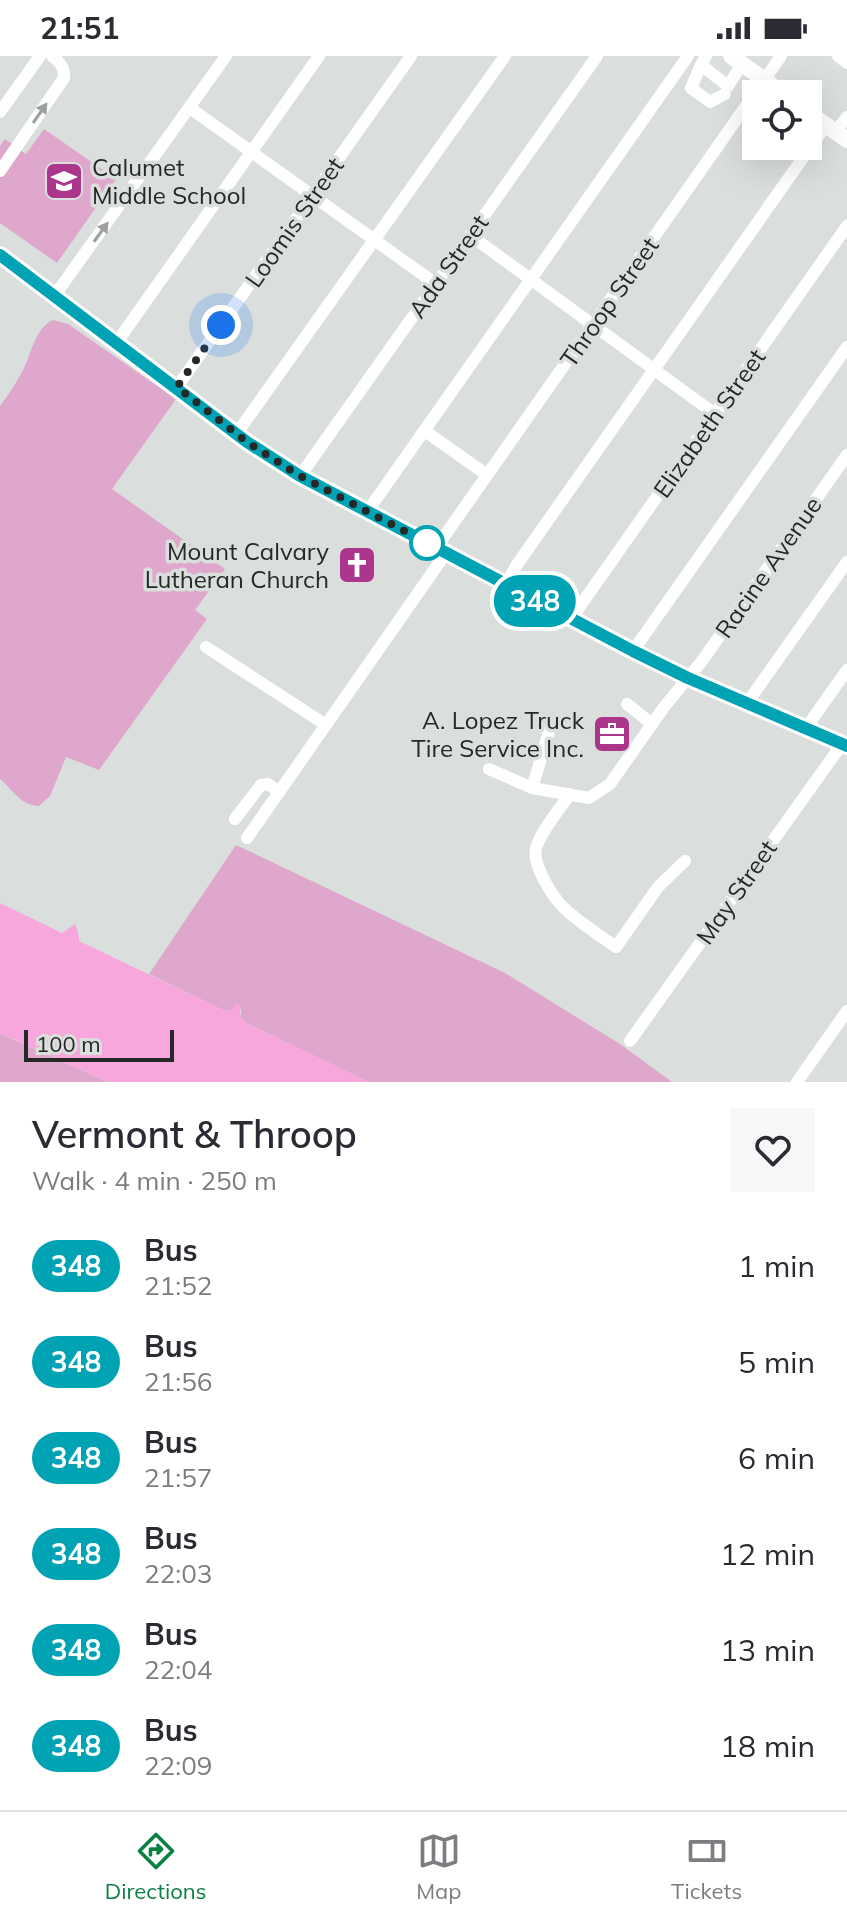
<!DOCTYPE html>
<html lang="en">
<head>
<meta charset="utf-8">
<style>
	:root { --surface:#fff; --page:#f7f7f7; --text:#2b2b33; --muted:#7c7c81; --line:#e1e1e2; --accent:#0b8043 }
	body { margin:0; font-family:Mulish,sans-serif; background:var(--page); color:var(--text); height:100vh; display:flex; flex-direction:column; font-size:30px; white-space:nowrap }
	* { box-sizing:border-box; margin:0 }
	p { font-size:26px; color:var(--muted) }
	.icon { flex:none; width:44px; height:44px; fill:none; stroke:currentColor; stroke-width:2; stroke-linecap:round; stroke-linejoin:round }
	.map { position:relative; height:1026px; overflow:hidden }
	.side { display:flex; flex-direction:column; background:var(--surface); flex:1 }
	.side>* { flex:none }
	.badge { padding:0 16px; border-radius:26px; font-size:28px; line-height:52px }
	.fabs { position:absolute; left:742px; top:24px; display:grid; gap:16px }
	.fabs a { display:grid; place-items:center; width:80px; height:80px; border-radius:0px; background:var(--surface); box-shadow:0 8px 32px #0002; font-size:40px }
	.scale { position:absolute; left:24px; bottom:20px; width:150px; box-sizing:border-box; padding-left:8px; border:4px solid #262827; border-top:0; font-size:22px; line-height:28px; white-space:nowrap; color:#262827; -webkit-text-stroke:6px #dadfde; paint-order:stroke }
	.you { position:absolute; width:40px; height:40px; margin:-20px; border:6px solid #fff; border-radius:50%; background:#1a73e8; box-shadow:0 0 0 12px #1a73e833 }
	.map>.badge { position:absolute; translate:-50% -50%; box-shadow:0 0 0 4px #fff }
	.round { display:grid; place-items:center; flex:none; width:84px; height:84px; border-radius:0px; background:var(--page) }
	.headline { display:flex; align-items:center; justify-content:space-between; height:136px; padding:0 32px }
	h1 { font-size:38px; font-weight:600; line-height:60px }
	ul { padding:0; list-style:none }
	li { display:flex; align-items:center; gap:24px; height:96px; padding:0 32px }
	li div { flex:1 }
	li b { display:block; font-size:30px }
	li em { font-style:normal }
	li .badge { min-width:88px; font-weight:700; text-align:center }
	.status { display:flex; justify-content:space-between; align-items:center; height:56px; padding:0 40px; background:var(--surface); direction:ltr }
	.status svg { height:22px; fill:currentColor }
	.tab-bar { display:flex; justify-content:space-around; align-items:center; height:112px; border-top:2px solid var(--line); background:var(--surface); font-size:22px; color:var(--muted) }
	.tab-bar a { display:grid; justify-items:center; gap:4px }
	.tab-bar .selected { color:var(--accent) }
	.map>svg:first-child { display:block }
	.green { fill:#dea7cb }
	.water { fill:#f7a7dc }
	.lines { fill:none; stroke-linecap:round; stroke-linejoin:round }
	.minor { stroke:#fff; stroke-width:12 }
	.major { stroke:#fff; stroke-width:16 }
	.oneway { fill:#9d9e9e }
	.line-casing { stroke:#fff; stroke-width:18 }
	.line { stroke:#00a3b4; stroke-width:12 }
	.walk { stroke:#262827; stroke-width:8; stroke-dasharray:0 14.4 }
	.stop-dot { fill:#fff; stroke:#00a3b4; stroke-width:4 }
	.labels { text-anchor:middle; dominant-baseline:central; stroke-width:7; stroke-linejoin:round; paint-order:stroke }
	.poi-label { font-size:24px; fill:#262827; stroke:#dadfde; text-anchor:end }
	.street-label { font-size:24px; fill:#262827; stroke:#dadfde }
</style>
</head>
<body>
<div class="status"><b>21:51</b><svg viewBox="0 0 49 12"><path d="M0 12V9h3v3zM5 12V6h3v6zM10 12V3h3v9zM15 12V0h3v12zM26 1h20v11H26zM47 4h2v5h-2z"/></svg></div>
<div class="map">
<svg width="847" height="1026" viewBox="0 0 847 1026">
	<rect width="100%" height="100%" fill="#dadfde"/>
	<g class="green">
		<path d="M44,73l72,50 -59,84 -57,-40v-77l5,-7 21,15z"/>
		<path d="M53,264l15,4 108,75 -64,90 113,80 -30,41 12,9 -108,151 -33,-13 -16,39 -11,10c-19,-1 -26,-16 -39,-27v-373c8,-11 15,-21 21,-32 10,-17 13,-46 32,-54z"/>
		<path d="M236,789l269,128 115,71 52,38h-304l-123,-60 -4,-4v-9l-16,2 -76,-37z"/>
		<path d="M0,977l10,5 98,44h-108z"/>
	</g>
	<path class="water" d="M0,847l62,30 13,-9 3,7 1,10 146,70h4l10,-8 2,15 4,4 123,60h-260l-108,-49z"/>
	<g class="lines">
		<g class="minor">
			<path d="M706,0l-5,9 27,21 14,-22"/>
			<path d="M838,0l9,7"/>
			<path d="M701,9l-10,23 19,14 15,-8"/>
			<path d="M190,52l246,176"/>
			<path d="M0,56l40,-56"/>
			<path d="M836,75l11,-14"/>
			<path d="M0,115l64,-93c1,-10 -4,-16 -12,-22"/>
			<path d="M470,179l245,179"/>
			<path d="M0,199l247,187 53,34 333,175 55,27 159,68"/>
			<path d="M55,239l171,-239"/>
			<path d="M117,286l202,-286"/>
			<path d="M177,331l234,-331"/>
			<path d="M425,375l62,44"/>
			<path d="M237,377l268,-377"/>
			<path d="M300,420l297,-420"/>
			<path d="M367,456l321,-456"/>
			<path d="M436,492l345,-492"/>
			<path d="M506,529l10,-19 310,-441"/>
			<path d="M571,563l276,-393"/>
			<path d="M206,591l120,78"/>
			<path d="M633,595l214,-304"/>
			<path d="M747,647l100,-141"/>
			<path d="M627,648l25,20"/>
			<path d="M806,672l41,-58"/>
			<path d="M489,713l43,19 57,10 21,-14 54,-77 38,-46 145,-206"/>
			<path d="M532,732l19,-63"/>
			<path d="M570,738c-11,16 -29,37 -34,54 -4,17 17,50 29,61 15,14 34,26 51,38l42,-60 27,-26"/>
			<path d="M235,763l26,-34 7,-1 11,8"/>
			<path d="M247,782l199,-285"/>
			<path d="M630,985l212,-297"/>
			<path d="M797,1026l50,-71"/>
		</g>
		<g class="major">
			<path d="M731,0l53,38"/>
			<path d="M808,56l39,28"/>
		</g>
	</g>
	<defs><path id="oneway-solid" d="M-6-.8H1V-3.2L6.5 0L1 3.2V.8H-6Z" transform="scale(2)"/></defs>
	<g class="oneway">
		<use href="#oneway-solid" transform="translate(40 57) rotate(-55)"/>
		<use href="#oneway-solid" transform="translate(101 176) rotate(-54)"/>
	</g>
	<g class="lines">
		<g class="line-casing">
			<path id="line" d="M0,199l247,187 53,34 333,175 55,27 159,68"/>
		</g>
		<use href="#line" class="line"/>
		<path class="walk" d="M221,269l-44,62 70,55 53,34 129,68 -2,-1"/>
	</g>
	<defs>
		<g id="school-square" transform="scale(2)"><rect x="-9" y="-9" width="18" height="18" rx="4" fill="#ad368d" stroke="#dadfde"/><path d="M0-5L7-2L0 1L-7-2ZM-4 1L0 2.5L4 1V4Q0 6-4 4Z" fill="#fff"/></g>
		<g id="church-square" transform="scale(2)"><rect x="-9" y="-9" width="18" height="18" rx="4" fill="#ad368d" stroke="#dadfde"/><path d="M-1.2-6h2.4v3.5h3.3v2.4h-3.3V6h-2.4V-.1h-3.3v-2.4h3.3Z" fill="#fff"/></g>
		<g id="office-square" transform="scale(2)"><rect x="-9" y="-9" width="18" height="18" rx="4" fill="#ad368d" stroke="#dadfde"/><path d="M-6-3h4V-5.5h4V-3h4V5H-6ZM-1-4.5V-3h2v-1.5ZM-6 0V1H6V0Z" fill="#fff"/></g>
	</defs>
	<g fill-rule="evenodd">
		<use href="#school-square" x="64" y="125"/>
		<use href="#church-square" x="357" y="509"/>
		<use href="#office-square" x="612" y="678"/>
	</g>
	<circle class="stop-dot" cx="427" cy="487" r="16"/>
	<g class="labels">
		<g class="poi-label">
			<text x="92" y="111" text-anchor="start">Calumet<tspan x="92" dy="28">Middle School</tspan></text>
			<text x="329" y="495">Mount Calvary<tspan x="329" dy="28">Lutheran Church</tspan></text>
			<text x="584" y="664">A. Lopez Truck<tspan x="584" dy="28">Tire Service Inc.</tspan></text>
		</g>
		<g class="street-label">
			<text transform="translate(294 166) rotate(-55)">Loomis Street</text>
			<text transform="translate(448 210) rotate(-55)">Ada Street</text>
			<text transform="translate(609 246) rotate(-55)">Throop Street</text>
			<text transform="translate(709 367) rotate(-55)">Elizabeth Street</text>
			<text transform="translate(768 511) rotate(-55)">Racine Avenue</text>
			<text transform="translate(736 836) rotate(-55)">May Street</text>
		</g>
	</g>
</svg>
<div class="fabs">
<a><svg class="icon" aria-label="locate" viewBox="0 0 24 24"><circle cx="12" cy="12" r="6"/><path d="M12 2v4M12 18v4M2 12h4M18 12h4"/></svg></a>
</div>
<div class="scale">100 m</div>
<div class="you" style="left:221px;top:269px"></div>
<b class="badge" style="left:535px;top:545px;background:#00a3b4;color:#fff">348</b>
</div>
<section class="side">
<div class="headline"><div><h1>Vermont &amp; Throop</h1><p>Walk · 4 min · 250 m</p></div><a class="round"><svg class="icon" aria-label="heart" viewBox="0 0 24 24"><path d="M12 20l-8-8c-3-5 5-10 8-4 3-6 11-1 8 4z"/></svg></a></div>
<ul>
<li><span class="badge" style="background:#00a3b4;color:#fff">348</span><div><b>Bus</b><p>21:52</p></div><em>1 min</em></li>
<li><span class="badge" style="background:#00a3b4;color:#fff">348</span><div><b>Bus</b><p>21:56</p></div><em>5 min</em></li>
<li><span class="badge" style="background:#00a3b4;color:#fff">348</span><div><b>Bus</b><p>21:57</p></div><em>6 min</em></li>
<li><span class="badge" style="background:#00a3b4;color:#fff">348</span><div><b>Bus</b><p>22:03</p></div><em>12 min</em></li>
<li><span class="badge" style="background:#00a3b4;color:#fff">348</span><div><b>Bus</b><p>22:04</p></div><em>13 min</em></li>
<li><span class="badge" style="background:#00a3b4;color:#fff">348</span><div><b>Bus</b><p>22:09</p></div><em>18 min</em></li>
</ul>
</section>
<nav class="tab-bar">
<a class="selected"><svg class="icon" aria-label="directions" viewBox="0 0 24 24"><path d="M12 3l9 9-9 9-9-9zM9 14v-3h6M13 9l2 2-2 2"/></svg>Directions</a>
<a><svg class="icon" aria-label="map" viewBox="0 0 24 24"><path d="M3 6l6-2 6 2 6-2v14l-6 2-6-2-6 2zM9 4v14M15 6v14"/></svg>Map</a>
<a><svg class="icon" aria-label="tickets" viewBox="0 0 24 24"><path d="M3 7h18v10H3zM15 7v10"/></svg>Tickets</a>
</nav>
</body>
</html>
